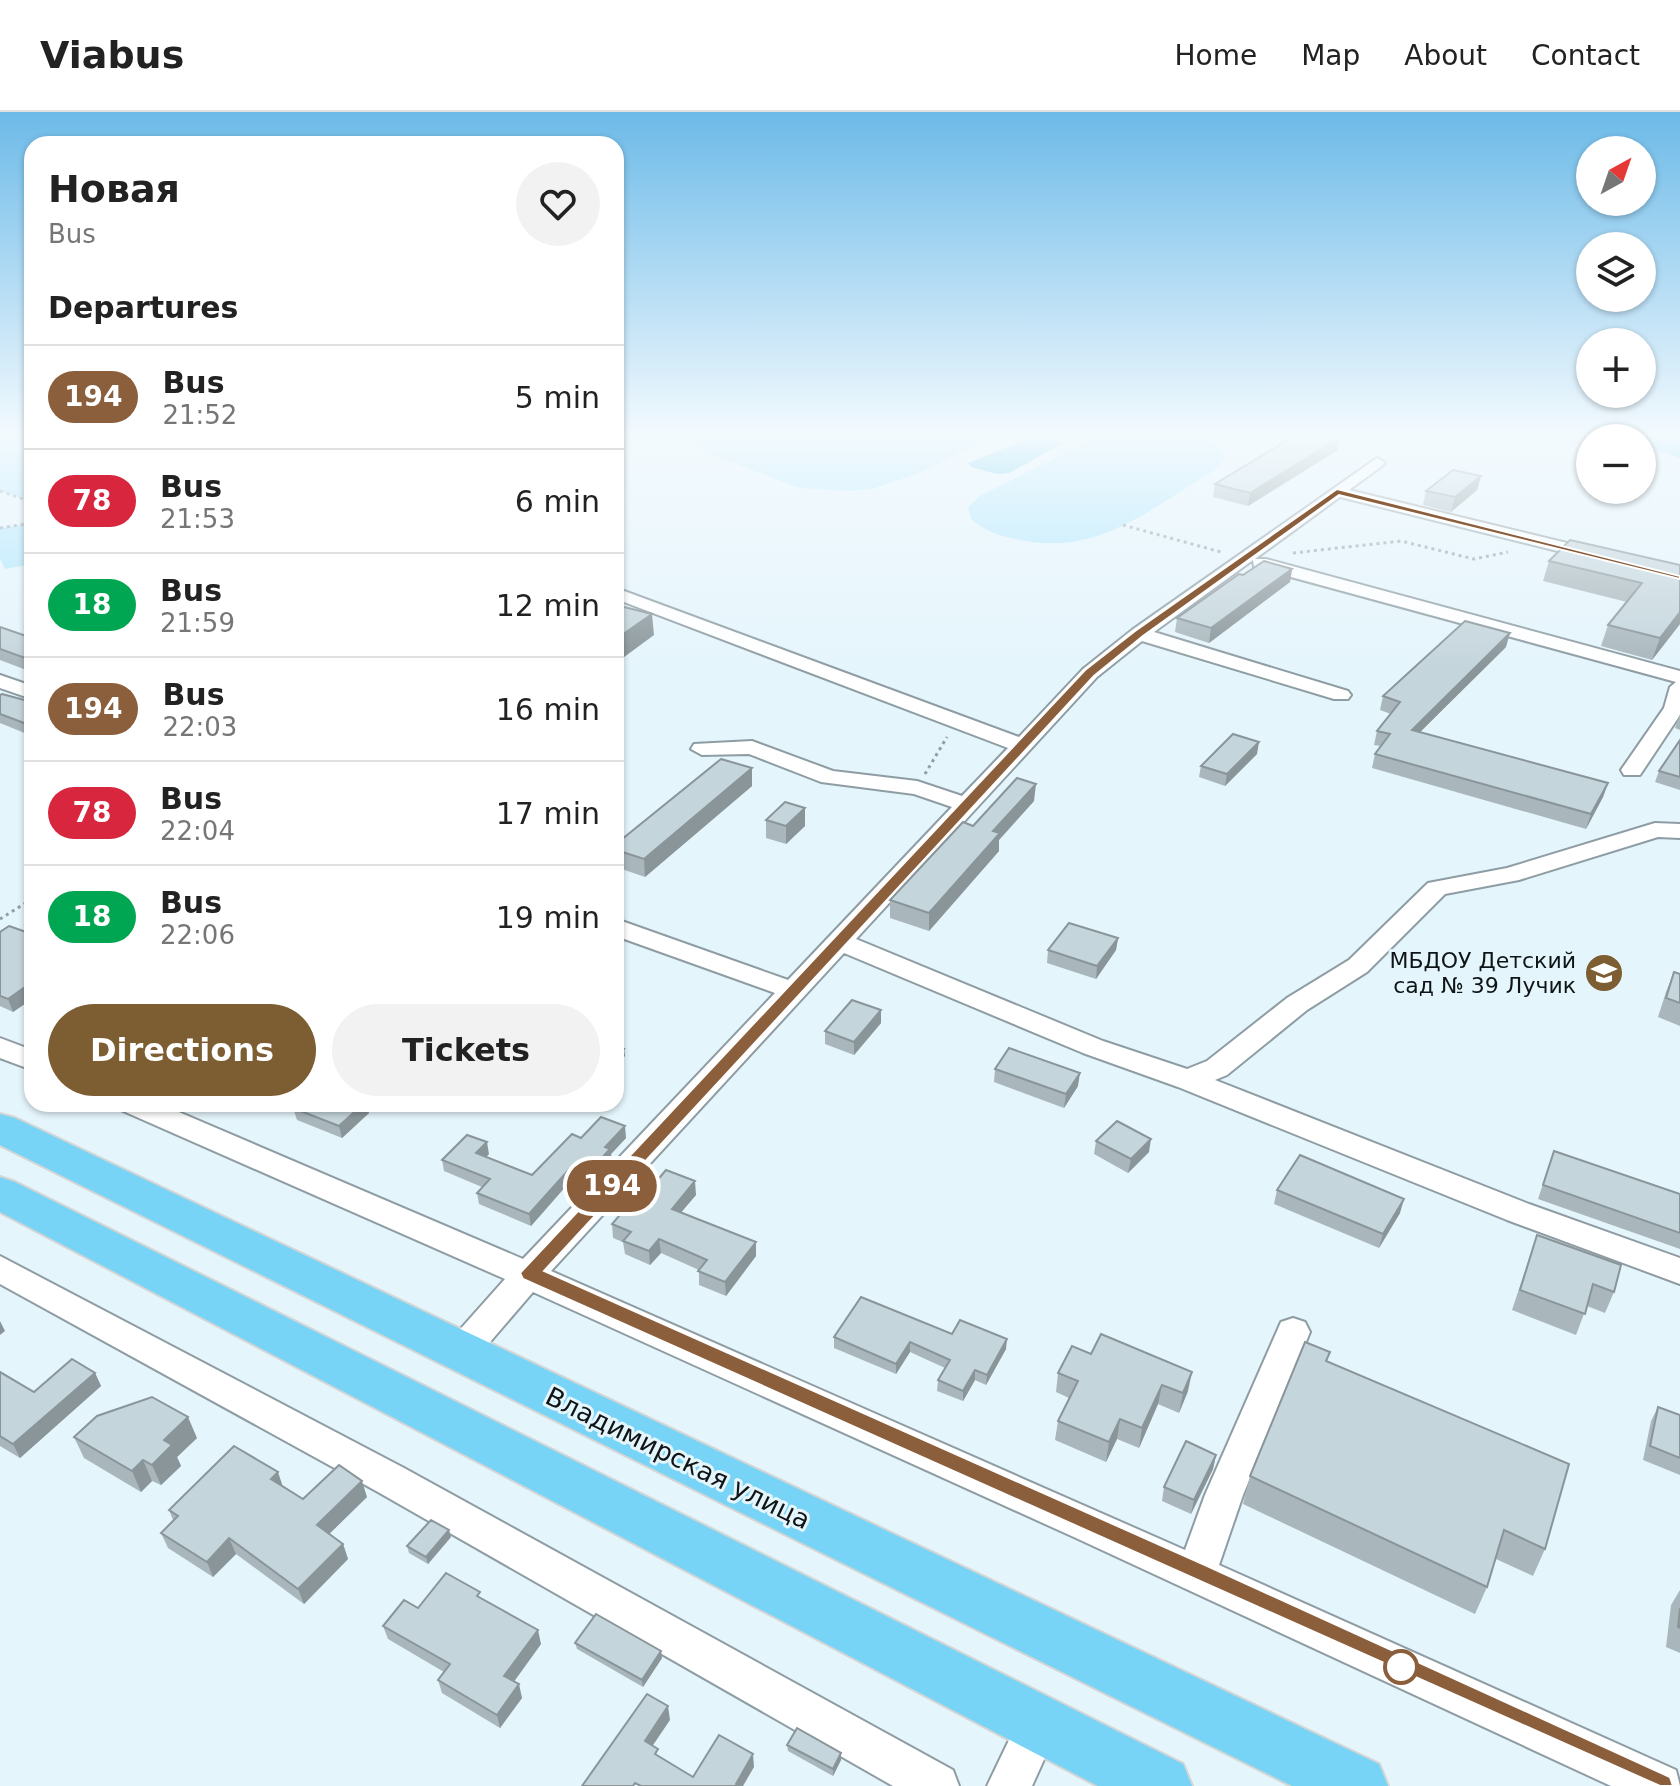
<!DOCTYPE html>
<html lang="en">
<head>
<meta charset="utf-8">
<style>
	:root { --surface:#fff; --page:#f2f2f2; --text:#222; --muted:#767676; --line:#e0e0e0; --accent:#7d5d32 }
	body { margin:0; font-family:"DejaVu Sans",sans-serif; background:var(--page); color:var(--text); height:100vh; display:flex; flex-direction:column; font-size:30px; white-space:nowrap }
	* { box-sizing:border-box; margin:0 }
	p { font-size:26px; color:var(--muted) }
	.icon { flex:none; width:44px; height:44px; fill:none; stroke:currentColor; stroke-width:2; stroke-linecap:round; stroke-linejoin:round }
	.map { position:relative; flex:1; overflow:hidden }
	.sheet { position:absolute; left:24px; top:24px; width:600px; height:976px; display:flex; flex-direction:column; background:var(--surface); border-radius:24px; box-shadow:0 2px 6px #0004 }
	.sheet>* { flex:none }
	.badge { padding:0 16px; border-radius:26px; font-size:28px; line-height:52px }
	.needle { width:52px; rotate:40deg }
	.fabs { position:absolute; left:1576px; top:24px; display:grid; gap:16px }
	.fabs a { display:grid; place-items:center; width:80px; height:80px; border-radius:50%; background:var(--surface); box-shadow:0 2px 6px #0004; font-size:40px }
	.map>.badge { position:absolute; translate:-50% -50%; box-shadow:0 0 0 4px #fff }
	h2 { padding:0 24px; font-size:30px; line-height:72px }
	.round { display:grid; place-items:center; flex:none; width:84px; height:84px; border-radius:42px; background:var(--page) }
	.headline { display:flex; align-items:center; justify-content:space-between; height:136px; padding:0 24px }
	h1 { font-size:38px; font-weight:600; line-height:60px }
	.action { display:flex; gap:16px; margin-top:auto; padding:16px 24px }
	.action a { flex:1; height:92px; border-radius:48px; background:var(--accent); color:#fff; font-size:32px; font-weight:600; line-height:92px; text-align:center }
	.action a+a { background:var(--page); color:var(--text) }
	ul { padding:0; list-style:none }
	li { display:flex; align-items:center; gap:24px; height:104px; padding:0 24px; border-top:2px solid var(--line) }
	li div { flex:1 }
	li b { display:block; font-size:30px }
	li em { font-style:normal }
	li .badge { min-width:88px; font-weight:700; text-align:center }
	header { display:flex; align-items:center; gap:48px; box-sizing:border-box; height:112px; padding:0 40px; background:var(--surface); border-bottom:2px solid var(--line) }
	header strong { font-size:38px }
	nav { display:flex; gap:44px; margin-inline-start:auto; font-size:28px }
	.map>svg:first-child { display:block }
	.green { fill:#aee6fc }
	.forest { fill:#5fcef5 }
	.water { fill:#52c3e9 }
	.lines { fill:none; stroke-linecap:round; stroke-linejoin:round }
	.minor-casing { stroke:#8e9da3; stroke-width:4 }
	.highway-casing { stroke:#d4d5d5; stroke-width:4 }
	.path { stroke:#929ea3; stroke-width:3; stroke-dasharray:3 4; stroke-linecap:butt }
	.minor { fill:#fff; fill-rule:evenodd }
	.highway { fill:#78d4f6; fill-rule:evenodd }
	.wall { fill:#a9b7bc }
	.shaded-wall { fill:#899599 }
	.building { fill:#c4d5db; stroke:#899599; stroke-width:2 }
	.line { fill:#8b5e3c; stroke:#fff; stroke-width:2 }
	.stop-dot { fill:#fff; stroke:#8b5e3c; stroke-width:4 }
	.labels { text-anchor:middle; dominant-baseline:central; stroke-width:6; stroke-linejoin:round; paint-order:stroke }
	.poi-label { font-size:22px; fill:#0f1517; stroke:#e5f5fc; text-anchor:end }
	.near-street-label { font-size:26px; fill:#0f1517; stroke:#e5f5fc }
</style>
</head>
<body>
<header>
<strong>Viabus</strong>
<nav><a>Home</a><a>Map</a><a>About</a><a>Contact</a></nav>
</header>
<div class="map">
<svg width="1680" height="1674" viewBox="0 0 1680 1674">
	<rect width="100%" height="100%" fill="#e5f5fc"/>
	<g class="green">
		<path d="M0,323h32v67l-32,-11z"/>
		<path d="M689,323h309l-81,39 -45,15 -22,2 -50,-3 -94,-35z"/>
		<path d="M1100,323c29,0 115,-10 126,23l-11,12c-66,39 -117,88 -199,69 -17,-3 -33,-9 -45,-20l-3,-12 12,-11z"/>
		<path d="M32,411v41l-27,5 -5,-10v-31z"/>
	</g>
	<path class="forest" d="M1624,323h56v23l-38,-13v-7z"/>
	<path class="water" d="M1034,324h14l17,6 -56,31 -12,1 -26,-7 -3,-4z"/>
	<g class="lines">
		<g class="minor-casing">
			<g id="minor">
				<path d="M1377,346l8,5 -3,3 -33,24 251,61 3,4 -9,5 -254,-63 -85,62h11l414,112v44l-40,60h-16l-3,-5 43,-62 6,-21 6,-5 -422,-115 -1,-7 -99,72 194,59 3,4 -3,4h-14l-192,-58 -45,36 -241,262 247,102 84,28 20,-8 80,-63 62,-38 79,-77 79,-15 148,-45 25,1v14l-22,-1 -139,43 -74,14 -78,78 -60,38 -80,65 -12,5 314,124 151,54v26l-173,-64 -329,-133 -95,-34 -239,-100 -293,318 634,279 20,-55 76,-173 12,-4 12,4 5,10 -67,163 -24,70 457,205 4,16h-69l-535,-248 -543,-246 -61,71 -12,4 -12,-4 -5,-10 5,-10 57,-64 -382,-168 -5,-7h42l363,155 252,-266 -159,-57v-17l172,61 164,-173 -38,-13 -93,-12 -72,-28 -47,1 -11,-6 3,-5 58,-3 81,30 84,10 45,15 46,-48 -392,-149v-11l403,149 64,-68 49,-39z"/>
				<path d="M0,563l32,11v13l-32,-11z"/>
				<path d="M0,926l32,12v20l-32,-12z"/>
				<path d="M0,1144l404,212 549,302 6,16h-66l-515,-294 -378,-208z"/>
				<path d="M1039,1591l15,6 6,15 -28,62h-45l37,-77z"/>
			</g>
		</g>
		<g class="highway-casing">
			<g id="highway">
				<path d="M0,1002l15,4 1364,646 9,22h-96l-1292,-641z"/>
				<path d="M0,1065l15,5 1168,582 9,22h-94l-1098,-574z"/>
			</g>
		</g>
		<g class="path">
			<path d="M0,379l32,11"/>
			<path d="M1123,413l98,27"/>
			<path d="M0,416l32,-5"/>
			<path d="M1293,441l108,-12 73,18 34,-7"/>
			<path d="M925,662l22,-37"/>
			<path d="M0,807l32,-20"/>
		</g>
		<use href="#minor" class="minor"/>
		<use href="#highway" class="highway"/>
	</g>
	<g class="wall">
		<path d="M1338,338l-90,56 -35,-9 2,-13z"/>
		<path d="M1481,364l-4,14 -26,22 -28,-7 3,-14z"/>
		<path d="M1549,449l131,4v59l-28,36 -51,-14 7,-21 19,-23 -84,-21z"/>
		<path d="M1292,457l-2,13 -81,61 -34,-11 2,-14 66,-43z"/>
		<path d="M0,515l32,11v31l-3,2 -29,-11z"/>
		<path d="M1506,535l-86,85 188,51 -5,14 -17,32 -214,-61 3,-14 6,-8 -7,-1 3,-14 14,-17 -11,-4 3,-14z"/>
		<path d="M0,583l32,7v34l-32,-13z"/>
		<path d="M1680,602v16l-5,-2z"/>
		<path d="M1680,628v50l-25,-8 4,-11z"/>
		<path d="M1257,642l-32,32 -26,-9 2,-11z"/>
		<path d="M752,656v18l-107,91 -29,-10v-23z"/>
		<path d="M1034,689l-35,39v11l-70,80 -39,-13v-18l83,-74z"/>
		<path d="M805,696v18l-19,18 -20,-6v-18z"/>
		<path d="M0,820l32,2v65l-19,13 -13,-6z"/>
		<path d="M1118,826l-2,12 -20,29 -49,-16 1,-13z"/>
		<path d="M1674,860l6,2v52l-22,-9 8,-25z"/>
		<path d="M881,898v13l-27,32 -29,-11v-13z"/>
		<path d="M995,957l83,17 -14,22 -70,-26z"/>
		<path d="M293,996l76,5 -27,25 -45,-18z"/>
		<path d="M581,1026h45l-15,16 1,7 -22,22 -16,-6 -43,49 -52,-22 -2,-11 5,-6 -38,-16 -2,-11 47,-6 -3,3 46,18z"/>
		<path d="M1096,1029l53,11 -21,21 -34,-19z"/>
		<path d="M1554,1039l126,43v55l-142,-50z"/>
		<path d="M1277,1078l123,23 -21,35 -105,-44z"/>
		<path d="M696,1083l-15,17 75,30v14l-30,40 -27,-11v-15l-38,-17 -11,12 -25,-11 -2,-12 -10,-4 -1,-14z"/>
		<path d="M1537,1123l77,57 -9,21 -18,-7 -11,29 -64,-25z"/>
		<path d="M952,1222l54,15 -20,36 -11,-5 -12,21 -26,-10 1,-11 7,-12 -35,-16 -14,22 -62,-26v-11z"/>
		<path d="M1072,1234l116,45 -9,22 -21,-9 -19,44 -22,-9 -11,23 -51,-22 3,-19 11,-23 -13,-6 2,-19z"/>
		<path d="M1327,1250l218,187 -12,27 -37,-17 -9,28 -12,27 -232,-110 7,-28z"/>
		<path d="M0,1260l34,20 61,-19 6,13 -81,72 -20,-12z"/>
		<path d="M1658,1295l22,8v60l-37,-15 8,-39z"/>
		<path d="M74,1325l123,1 -20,19 4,9 -20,19 -9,-4 -11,11 -57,-34z"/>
		<path d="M1216,1343l-3,14 -22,45 -29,-13 2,-14z"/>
		<path d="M283,1374l20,13 64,-2 -38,37 14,10 5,15 -44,45 -68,-50 -23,23 -45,-29 -7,-15 12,-13 -4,-10z"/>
		<path d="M451,1425l-23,27 -19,-11 -2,-7z"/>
		<path d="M1680,1478v63l-14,-6 5,-42z"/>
		<path d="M482,1486l59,46 -27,37 8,17 -22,30 -58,-35 -4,-13 6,-8 -56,-33 -5,-13 35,-18z"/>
		<path d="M575,1531l87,15 -19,29 -66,-38z"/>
		<path d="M787,1633l54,15 -8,16 -45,-25z"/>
	</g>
	<g class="shaded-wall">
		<path d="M1340,325l-2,13 -90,56 2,-13z"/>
		<path d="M1481,364l-4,14 -26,22 4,-15z"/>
		<path d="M1292,457l-2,13 -81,61 2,-15z"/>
		<path d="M1680,500v12l-28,36 8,-22z"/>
		<path d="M652,502l2,21 -38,28v-24z"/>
		<path d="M1510,521l-4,14 -97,96 3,-13z"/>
		<path d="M29,544l3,13 -3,2 -4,-13z"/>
		<path d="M1259,630l-2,12 -32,32 2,-12z"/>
		<path d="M752,656v18l-107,91 -1,-18z"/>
		<path d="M1608,671l-5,14 -17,32 5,-15z"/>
		<path d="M1036,672l-2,17 -35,39v11l-70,80v-18l64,-82z"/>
		<path d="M805,696v18l-19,18v-18z"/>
		<path d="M1118,826l-2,12 -20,29 1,-13z"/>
		<path d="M32,870v17l-19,13 -5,-13z"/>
		<path d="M881,898v13l-27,32v-13z"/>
		<path d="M624,937l1,7 -9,9v-7z"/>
		<path d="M1080,961l-2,13 -14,22 2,-14z"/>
		<path d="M363,992h4l2,9 -27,25 -3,-12z"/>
		<path d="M625,1014l1,12 -15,16 1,7 -22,22 -1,-11 16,-25z"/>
		<path d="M1151,1027l-2,13 -21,21 3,-14z"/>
		<path d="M487,1030l2,12 -11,11 -2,-12z"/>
		<path d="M573,1053l1,12 -43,49 -2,-12z"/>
		<path d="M695,1069l1,14 -23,27 -1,-13z"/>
		<path d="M1404,1087l-4,14 -21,35 4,-14z"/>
		<path d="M659,1127l2,14 -11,12 -1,-14z"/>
		<path d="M756,1130v14l-30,40 -1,-14z"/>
		<path d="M0,1209l5,10 -5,4z"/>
		<path d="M1007,1227l-1,10 -20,36 1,-10z"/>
		<path d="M910,1230v10l-14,22v-10z"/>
		<path d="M975,1258v10l-12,21v-10z"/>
		<path d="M1192,1260l-4,19 -9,22 4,-20z"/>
		<path d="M95,1261l6,13 -81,72 -7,-14z"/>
		<path d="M1162,1273l-4,19 -19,44 3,-20z"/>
		<path d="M188,1305l9,21 -20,19 4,9 -20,19 -9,-20 12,-25z"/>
		<path d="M1120,1307l-3,20 -11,23 3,-20z"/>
		<path d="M1216,1343l-3,14 -22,45 3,-14z"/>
		<path d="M143,1348l9,21 -11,11 -9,-21z"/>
		<path d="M278,1360l5,15 -12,-8z"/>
		<path d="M362,1369l5,16 -45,44 -5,-16z"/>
		<path d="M449,1418l2,7 -23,27 -2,-7z"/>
		<path d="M229,1426l7,16 -23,23 -6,-15z"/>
		<path d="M343,1432l5,15 -44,45 -6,-15z"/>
		<path d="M538,1518l3,14 -33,46 -4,-14z"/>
		<path d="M661,1539l1,7 -19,29 -1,-7z"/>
		<path d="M519,1572l3,14 -22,30 -3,-13z"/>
		<path d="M668,1594l2,14 -23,34 -2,-13z"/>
		<path d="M841,1641v7l-8,16v-7z"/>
		<path d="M753,1642l1,13 -11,19h-7v-2z"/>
	</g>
	<g class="building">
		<path d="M1296,323h37l7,2 -90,56 -35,-9z"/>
		<path d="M1453,358l28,6 -26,21 -29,-6z"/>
		<path d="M1570,428l110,25v47l-20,26 -52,-13 34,-42 -93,-22z"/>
		<path d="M1264,449l28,8 -81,59 -34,-10 62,-44 4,1z"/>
		<path d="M616,493l36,9 -36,25z"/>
		<path d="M1465,509l45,12 -98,97 196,53 -17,31 -216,-60 15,-20 -13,-3 23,-29 -17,-6z"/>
		<path d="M0,515l32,11v19l-3,-1 -4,2 -25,-9z"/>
		<path d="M2,582l30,8v24l-32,-12v-19z"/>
		<path d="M1233,622l26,8 -32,32 -26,-8z"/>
		<path d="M1680,628v37l-21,-6z"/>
		<path d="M721,647l31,9 -108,91 -28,-9v-6z"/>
		<path d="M1017,666l19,6 -43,47 7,2 -71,80 -39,-13 73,-78 10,4z"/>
		<path d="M785,690l20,6 -19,18 -20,-6z"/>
		<path d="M1069,811l49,15 -21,28 -49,-16z"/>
		<path d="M9,814l23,8v48l-24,17 -8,-3v-64z"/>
		<path d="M1674,860l6,2v29l-14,-5z"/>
		<path d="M852,888l29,10 -27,32 -29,-11z"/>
		<path d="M616,934l8,3 -8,9z"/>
		<path d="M1009,936l71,25 -14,21 -71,-25z"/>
		<path d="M298,992h65l-24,22 -46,-18z"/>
		<path d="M601,1005l24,9 -20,21 5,2 -21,23 -16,-7 -44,49 -52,-21 13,-14 -48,-19 25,-25 20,7 -11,11 56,22 40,-41 9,4z"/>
		<path d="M1117,1009l34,18 -20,20 -35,-18z"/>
		<path d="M1554,1039l126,43v39l-137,-48z"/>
		<path d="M1300,1043l104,44 -21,35 -106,-44z"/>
		<path d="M666,1058l29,11 -23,28 84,33 -31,40 -27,-11 9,-11 -48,-21 -10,12 -26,-10 8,-9 -19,-8 25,-29 6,2z"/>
		<path d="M1537,1123l84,30 -7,27 -21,-8 -8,30 -65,-24z"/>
		<path d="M861,1185l91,37 8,-14 47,19 -20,36 -12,-5 -12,21 -25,-11 12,-20 -40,-18 -14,22 -62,-27z"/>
		<path d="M1101,1222l91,38 -9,21 -21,-8 -20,43 -22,-9 -11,23 -51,-21 20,-40 -20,-8 14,-27 19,8z"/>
		<path d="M1305,1230l25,10 -4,9 243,103 -24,85 -41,-19 -17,57 -237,-111z"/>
		<path d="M72,1247l23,14 -82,71 -13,-8v-64l34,20z"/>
		<path d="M152,1285l36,20 -24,23 8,5 -20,20 -9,-5 -11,11 -58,-34 23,-21z"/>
		<path d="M1658,1295l22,8v43l-30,-12z"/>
		<path d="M1186,1329l30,14 -22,45 -30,-13z"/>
		<path d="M234,1334l44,26 -7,7 32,20 36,-34 23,16 -45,44 26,19 -45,45 -69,-51 -22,24 -46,-29 17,-17 -9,-6z"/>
		<path d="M431,1408l18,10 -23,27 -19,-11z"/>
		<path d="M446,1461l34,19 -3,4 61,34 -34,46 15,8 -22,31 -59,-35 12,-16 -67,-38 21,-26 14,8z"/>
		<path d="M1680,1496v20l-2,-1z"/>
		<path d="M596,1502l65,37 -19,29 -67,-37z"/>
		<path d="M647,1582l21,12 -23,35 13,8 -3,5 38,23 26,-42 34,19 -17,30 3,2h-98l-6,-3 -2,3h-51z"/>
		<path d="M797,1616l44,25 -8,16 -46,-24z"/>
	</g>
	<linearGradient id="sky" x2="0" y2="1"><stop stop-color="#6cbae8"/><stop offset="0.58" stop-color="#f3fafe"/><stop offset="1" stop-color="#f3fafe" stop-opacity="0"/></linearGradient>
	<rect width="1680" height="557" fill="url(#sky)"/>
	<path class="line" d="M1337,377l343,87v3l-341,-84 -196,141 -49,40 -550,595 661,294 465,212 3,9h-13l-1137,-507 -3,-6 565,-603 50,-39z"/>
	<defs>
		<g id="school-disc" transform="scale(2)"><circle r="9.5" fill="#7d5d32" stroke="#e5f5fc"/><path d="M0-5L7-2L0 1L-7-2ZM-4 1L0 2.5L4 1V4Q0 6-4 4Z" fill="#fff"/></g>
	</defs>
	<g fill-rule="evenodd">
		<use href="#school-disc" x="1604" y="861"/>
	</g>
	<circle class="stop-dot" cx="1401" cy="1555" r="16"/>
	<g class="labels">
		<g class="poi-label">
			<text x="1576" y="848">МБДОУ Детский<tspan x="1576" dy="25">сад № 39 Лучик</tspan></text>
		</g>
		<g class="near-street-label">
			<text transform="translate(678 1346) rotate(26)">Владимирская улица</text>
		</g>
	</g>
</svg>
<div class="fabs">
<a><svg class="needle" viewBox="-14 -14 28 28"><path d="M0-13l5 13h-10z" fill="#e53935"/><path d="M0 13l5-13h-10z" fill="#767676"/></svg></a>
<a><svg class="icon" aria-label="layers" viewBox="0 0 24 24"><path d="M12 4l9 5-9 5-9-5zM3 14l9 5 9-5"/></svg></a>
<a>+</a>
<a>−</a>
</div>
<b class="badge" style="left:612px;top:1074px;background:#8b5e3c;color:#fff">194</b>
<section class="sheet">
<div class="headline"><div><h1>Новая</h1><p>Bus</p></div><a class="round"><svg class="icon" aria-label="heart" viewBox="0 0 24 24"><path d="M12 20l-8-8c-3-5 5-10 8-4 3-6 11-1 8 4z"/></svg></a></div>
<h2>Departures</h2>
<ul>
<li><span class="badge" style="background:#8b5e3c;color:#fff">194</span><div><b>Bus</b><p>21:52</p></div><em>5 min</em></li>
<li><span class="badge" style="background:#d7263d;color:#fff">78</span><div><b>Bus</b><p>21:53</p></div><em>6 min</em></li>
<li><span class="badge" style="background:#00a651;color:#fff">18</span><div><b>Bus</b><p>21:59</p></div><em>12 min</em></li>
<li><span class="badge" style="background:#8b5e3c;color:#fff">194</span><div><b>Bus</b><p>22:03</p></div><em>16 min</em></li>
<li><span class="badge" style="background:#d7263d;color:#fff">78</span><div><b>Bus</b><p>22:04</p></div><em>17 min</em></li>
<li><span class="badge" style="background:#00a651;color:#fff">18</span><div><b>Bus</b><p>22:06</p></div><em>19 min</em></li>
</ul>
<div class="action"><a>Directions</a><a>Tickets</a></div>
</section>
</div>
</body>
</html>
